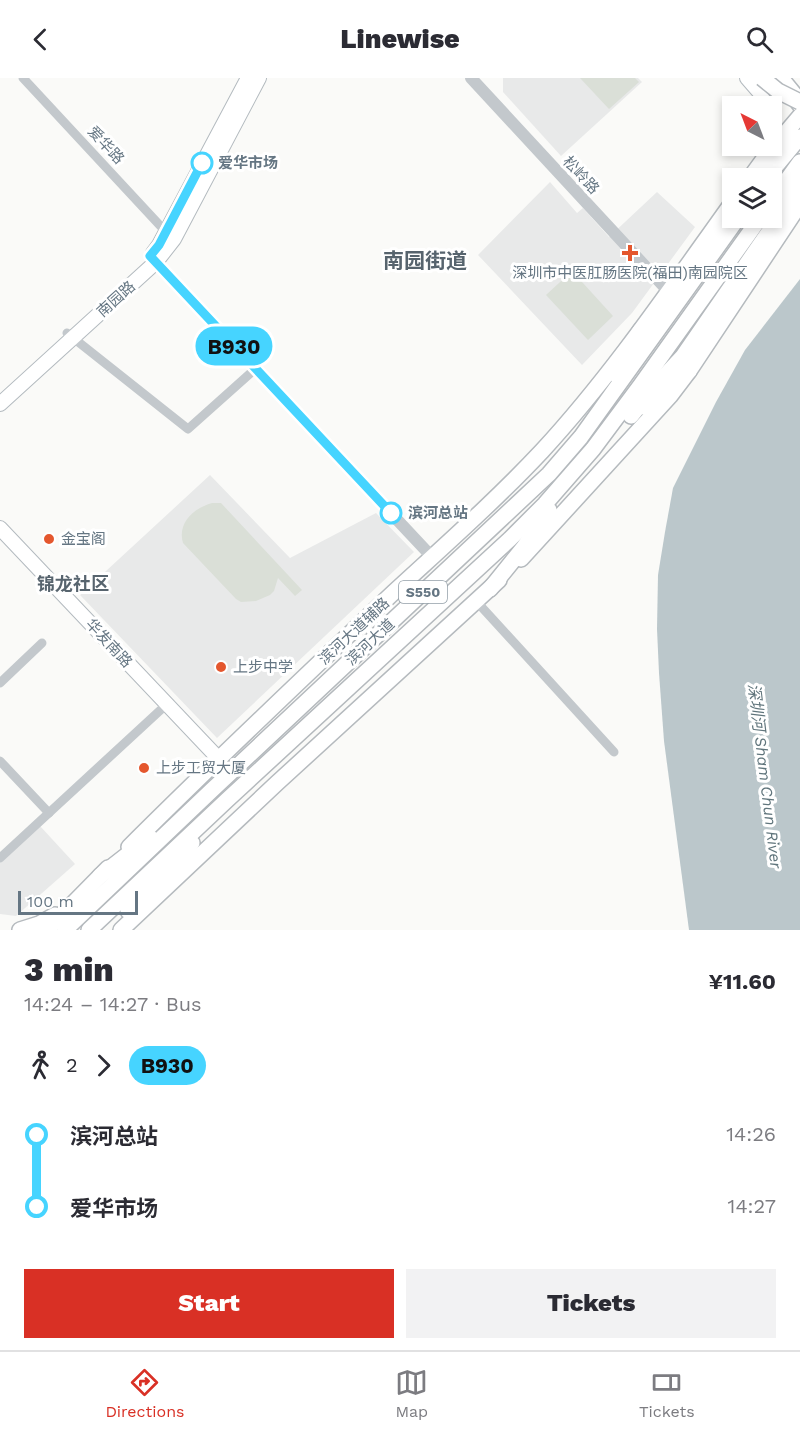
<!DOCTYPE html>
<html lang="en">
<head>
<meta charset="utf-8">
<style>
	:root { --surface:#fff; --page:#f2f2f3; --text:#2b2b33; --muted:#7c7c81; --line:#e1e1e2; --accent:#d93025 }
	body { margin:0; font-family:"Work Sans","Noto Sans SC",sans-serif; background:var(--page); color:var(--text); height:100vh; display:flex; flex-direction:column; font-size:22px; white-space:nowrap }
	* { box-sizing:border-box; margin:0 }
	p { font-size:20px; color:var(--muted) }
	.icon { flex:none; width:33px; height:33px; fill:none; stroke:currentColor; stroke-width:2; stroke-linecap:round; stroke-linejoin:round }
	.map { position:relative; height:852px; overflow:hidden }
	.drawer { display:flex; flex-direction:column; background:var(--surface); flex:1 }
	.drawer>* { flex:none }
	.badge { padding:0 12px; border-radius:20px; font-size:21px; line-height:39px }
	.needle { width:39px; rotate:318deg }
	.buttons { position:absolute; left:722px; top:18px; display:grid; gap:12px }
	.buttons a { display:grid; place-items:center; width:60px; height:60px; border-radius:0px; background:var(--surface); box-shadow:0 3px 9px #0003; font-size:30px }
	.scale { position:absolute; left:18px; bottom:15px; width:120px; box-sizing:border-box; padding-left:6px; border:3px solid #657683; border-top:0; font-size:16px; line-height:21px; white-space:nowrap; color:#657683; -webkit-text-stroke:4px #fff; paint-order:stroke }
	.map>.badge { position:absolute; translate:-50% -50%; box-shadow:0 0 0 3px #fff }
	.legs { display:flex; align-items:center; gap:9px; height:66px; padding:0 24px; font-size:20px }
	.legs p { margin-inline-start:auto }
	.overview { display:flex; align-items:center; justify-content:space-between; height:102px; padding:0 24px }
	h1 { font-size:33px; font-weight:800; line-height:45px }
	.action { display:flex; gap:12px; margin-top:auto; padding:12px 24px }
	.action a { flex:1; height:69px; border-radius:0px; background:var(--accent); color:#fff; font-size:24px; font-weight:800; line-height:69px; text-align:center }
	.action a+a { background:var(--page); color:var(--text) }
	ul { padding:0 24px; list-style:none }
	li { display:flex; align-items:center; gap:21px; height:72px; font-size:22px }
	li i { display:grid; place-items:center; width:9px; height:100%; margin:0 8px; background:currentColor }
	li i::after { content:''; width:15px; height:15px; margin:-8px; border:4px solid; border-radius:50%; background:var(--surface) }
	li p { margin-inline-start:auto }
	li:first-child i { background:linear-gradient(#0000 50%,currentColor 0) }
	li:last-child i { background:linear-gradient(currentColor 50%,#0000 0) }
	header { display:flex; justify-content:space-between; align-items:center; height:78px; padding:0 24px; background:var(--surface); font-size:27px; font-weight:800 }
	.tabs { display:flex; justify-content:space-around; align-items:center; height:84px; border-top:2px solid var(--line); background:var(--surface); font-size:16px; color:var(--muted) }
	.tabs a { display:grid; justify-items:center; gap:3px }
	.tabs .selected { color:var(--accent) }
	.map>svg:first-child { display:block }
	.built { fill:#e8e9e9 }
	.green { fill:#dadfd7 }
	.water { fill:#bbc7cb }
	.lines { fill:none; stroke-linecap:round; stroke-linejoin:round }
	.secondary-casing { stroke:#b3babf; stroke-width:16 }
	.primary-casing { stroke:#b5babe; stroke-width:18 }
	.trunk-casing { stroke:#b4b9bd; stroke-width:18 }
	.minor { stroke:#c3c8cc; stroke-width:9 }
	.tertiary { stroke:#c3c8cc; stroke-width:12 }
	.secondary { stroke:#fff; stroke-width:14 }
	.primary { stroke:#fff; stroke-width:15 }
	.trunk { stroke:#fff; stroke-width:15 }
	.trunk-bridge-casing { stroke:#b4b9bd; stroke-width:18; stroke-linecap:butt }
	.trunk-bridge { stroke:#fff; stroke-width:15 }
	.line-1-casing { stroke:#fff; stroke-width:14 }
	.line-1 { stroke:#46d4ff; stroke-width:9 }
	.stop-1-dot { fill:#fff; stroke:#46d4ff; stroke-width:3 }
	.poi-dot { fill:#e4572e; stroke:#fff; stroke-width:2 }
	.labels { text-anchor:middle; dominant-baseline:central; stroke-width:6; stroke-linejoin:round; paint-order:stroke }
	.shield { fill:#fff; stroke:#939fa8; stroke-width:1.5 }
	.shield-label { font-size:14px; font-weight:bold; fill:#657683 }
	.street-label { font-size:15px; fill:#657683; stroke:#fff }
	.stop-label { font-size:15px; font-weight:bold; fill:#657683; stroke:#fff; text-anchor:start }
	.poi-label { font-size:15px; fill:#657683; stroke:#fff; text-anchor:start }
	.water-label { font-size:16px; font-style:italic; fill:#60757c; stroke:#fff }
	.quarter-label { font-size:18px; font-weight:bold; fill:#57646e; stroke:#fff }
	.district-label { font-size:21px; font-weight:bold; fill:#57646e; stroke:#fff }
</style>
</head>
<body>
<header><svg class="icon" aria-label="back" viewBox="0 0 24 24"><path d="M15 5l-7 7 7 7"/></svg>Linewise<svg class="icon" aria-label="search" viewBox="0 0 24 24"><circle cx="10" cy="10" r="6"/><path d="M15 15l6 6"/></svg></header>
<div class="map">
<svg width="800" height="852" viewBox="0 0 800 852">
	<rect width="100%" height="100%" fill="#fafaf8"/>
	<g class="built">
		<path d="M503,0h135l4,4 -81,74 -58,-64z"/>
		<path d="M550,104l27,31 6,-5 26,29 48,-45 38,35 -63,86 -50,52 -104,-110z"/>
		<path d="M210,397l80,83 86,-45 38,39 -197,186 -137,-143z"/>
		<path d="M40,748l35,38 -59,52 -16,-2v-52z"/>
	</g>
	<g class="green">
		<path d="M580,0h55l4,4 -30,27z"/>
		<path d="M572,193l41,45 -25,24 -42,-45z"/>
		<path d="M212,425h9l81,87 -7,6 -17,-18 -4,13 -4,4 -14,6 -15,1 -5,-3 -53,-56c-6,-20 11,-35 29,-40z"/>
	</g>
	<path class="water" d="M800,201v651h-111l-25,-189 -5,-68 -2,-44 1,-54 7,-43 8,-44 43,-86 29,-52z"/>
	<g class="lines">
		<g class="secondary-casing">
			<g id="secondary">
				<path d="M747,0l13,15 6,13"/>
				<path d="M153,175l6,-8 89,-167"/>
				<path d="M0,326l156,-142 18,-23 85,-161"/>
				<path d="M0,450l218,230"/>
			</g>
		</g>
		<g class="primary-casing">
			<g id="primary">
				<path d="M750,100l16,-22 34,-40"/>
				<path d="M521,481l149,-163 19,-25 111,-167"/>
				<path d="M129,769c87,-87 176,-171 265,-255 50,-46 101,-91 148,-141 70,-76 129,-163 190,-248"/>
				<path d="M20,852l19,-6 16,-9"/>
				<path d="M47,852l61,-62"/>
				<path d="M121,852l156,-147 222,-203"/>
			</g>
		</g>
		<g class="trunk-casing">
			<g id="trunk">
				<path d="M781,0l13,16 5,10"/>
				<path d="M766,100l34,-41"/>
				<path d="M771,124l29,-40"/>
				<path d="M616,297l24,-44"/>
				<path d="M644,329l15,-11 30,-25"/>
				<path d="M631,338l25,-31 27,-29 103,-149 14,-25"/>
				<path d="M490,511l34,-42 25,-37"/>
				<path d="M100,798l50,-39"/>
				<path d="M128,833l38,-38 26,-30"/>
				<path d="M65,852l147,-140 337,-316 32,-37 157,-219"/>
				<path d="M89,852l138,-130 283,-261 35,-35 48,-55 47,-63 120,-168"/>
			</g>
		</g>
		<g class="minor">
			<path d="M23,0l143,154"/>
			<path d="M67,255l121,96 67,-60"/>
			<path d="M477,524l137,150"/>
			<path d="M0,605l42,-40"/>
			<path d="M0,683l49,52"/>
			<path d="M0,780l167,-154"/>
		</g>
		<g class="tertiary">
			<path d="M471,0l198,214"/>
			<path d="M150,178l282,301"/>
		</g>
		<use href="#secondary" class="secondary"/>
		<use href="#primary" class="primary"/>
		<use href="#trunk" class="trunk"/>
		<g class="trunk-bridge-casing">
			<path id="trunk-bridge" d="M762,0l16,13 22,11"/>
		</g>
		<use href="#trunk-bridge" class="trunk-bridge"/>
	</g>
	<g class="lines">
		<g class="line-1-casing">
			<path id="line-1" d="M202,85l-43,82 -9,11 241,257"/>
		</g>
		<use href="#line-1" class="line-1"/>
	</g>
	<g class="stop-1-dot">
		<circle cx="202" cy="85" r="10"/>
		<circle cx="391" cy="435" r="10"/>
	</g>
	<g class="poi-dot">
		<path d="M627 166h6v6h6v6h-6v6h-6v-6h-6v-6h6z"/>
		<circle cx="49" cy="461" r="6"/>
		<circle cx="221" cy="589" r="6"/>
		<circle cx="144" cy="690" r="6"/>
	</g>
	<g class="labels">
		<rect class="shield" x="399" y="503" width="48" height="22" rx="4.5"/>
		<g class="shield-label">
			<text x="423" y="514">S550</text>
		</g>
		<g class="street-label">
			<text transform="translate(106 67) rotate(47)">爱华路</text>
			<text transform="translate(581 97) rotate(47)">松岭路</text>
			<text transform="translate(116 221) rotate(-42)">南园路</text>
			<text transform="translate(354 553) rotate(-43)">滨河大道辅路</text>
			<text transform="translate(370 564) rotate(-43)">滨河大道</text>
			<text transform="translate(109 565) rotate(47)">华发南路</text>
		</g>
		<g class="stop-label">
			<text x="218" y="85">爱华市场</text>
			<text x="408" y="435">滨河总站</text>
		</g>
		<g class="poi-label">
			<text x="630" y="195" text-anchor="middle">深圳市中医肛肠医院(福田)南园院区</text>
			<text x="61" y="461">金宝阁</text>
			<text x="233" y="589">上步中学</text>
			<text x="156" y="690">上步工贸大厦</text>
		</g>
		<g class="water-label">
			<text transform="translate(765 698) rotate(83)">深圳河 Sham Chun River</text>
		</g>
		<g class="quarter-label">
			<text x="73" y="505">锦龙社区</text>
		</g>
		<g class="district-label">
			<text x="425" y="182">南园街道</text>
		</g>
	</g>
</svg>
<div class="buttons">
<a><svg class="needle" viewBox="-14 -14 28 28"><path d="M0-13l5 13h-10z" fill="#e53935"/><path d="M0 13l5-13h-10z" fill="#7c7c81"/></svg></a>
<a><svg class="icon" aria-label="layers" viewBox="0 0 24 24"><path d="M12 4l9 5-9 5-9-5zM3 14l9 5 9-5"/></svg></a>
</div>
<div class="scale">100 m</div>
<b class="badge" style="left:234px;top:268px;background:#46d4ff;color:#111">B930</b>
</div>
<section class="drawer">
<div class="overview"><div><h1>3 min</h1><p>14:24 – 14:27 · Bus</p></div><b>¥11.60</b></div>
<div class="legs"><svg class="icon" aria-label="walk" viewBox="0 0 24 24"><circle cx="13" cy="4" r="2"/><path d="M13 8l-2 6 4 7M11 14l-3 7M7 12l3-4h3l4 4"/></svg>2<svg class="icon" aria-label="forward" viewBox="0 0 24 24"><path d="M9 5l7 7-7 7"/></svg><b class="badge" style="background:#46d4ff;color:#111">B930</b></div>
<ul>
<li><i style="color:#46d4ff"></i><b>滨河总站</b><p>14:26</p></li>
<li><i style="color:#46d4ff"></i><b>爱华市场</b><p>14:27</p></li>
</ul>
<div class="action"><a>Start</a><a>Tickets</a></div>
</section>
<nav class="tabs">
<a class="selected"><svg class="icon" aria-label="directions" viewBox="0 0 24 24"><path d="M12 3l9 9-9 9-9-9zM9 14v-3h6M13 9l2 2-2 2"/></svg>Directions</a>
<a><svg class="icon" aria-label="map" viewBox="0 0 24 24"><path d="M3 6l6-2 6 2 6-2v14l-6 2-6-2-6 2zM9 4v14M15 6v14"/></svg>Map</a>
<a><svg class="icon" aria-label="tickets" viewBox="0 0 24 24"><path d="M3 7h18v10H3zM15 7v10"/></svg>Tickets</a>
</nav>
</body>
</html>
